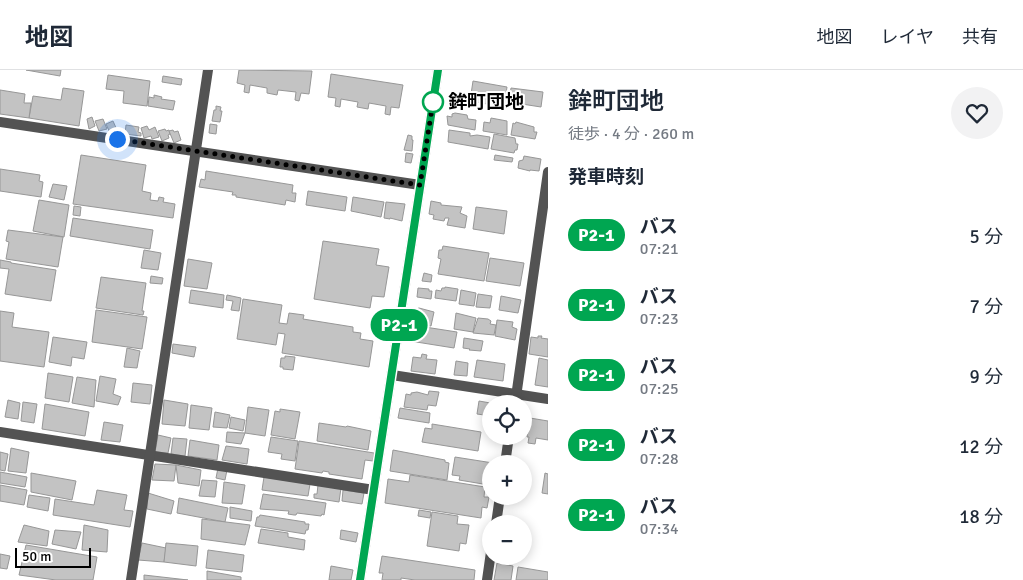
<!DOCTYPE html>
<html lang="ja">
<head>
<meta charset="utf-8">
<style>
	:root { --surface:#fff; --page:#f2f2f3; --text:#1f2937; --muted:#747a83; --line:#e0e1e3 }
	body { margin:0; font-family:Signika,"Noto Sans JP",sans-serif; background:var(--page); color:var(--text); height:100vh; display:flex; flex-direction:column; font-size:19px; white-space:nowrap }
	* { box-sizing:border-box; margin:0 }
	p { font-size:16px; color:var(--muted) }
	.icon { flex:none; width:28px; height:28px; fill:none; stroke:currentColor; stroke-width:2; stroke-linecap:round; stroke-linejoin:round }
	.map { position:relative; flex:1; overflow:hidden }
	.panel { display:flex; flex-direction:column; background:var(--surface); width:475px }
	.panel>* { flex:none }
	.badge { padding:0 10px; border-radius:16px; font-size:18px; line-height:32px }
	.controls { position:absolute; left:482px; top:325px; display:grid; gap:10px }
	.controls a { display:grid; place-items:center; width:50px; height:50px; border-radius:50%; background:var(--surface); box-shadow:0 2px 12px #0003; font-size:25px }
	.scale { position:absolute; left:15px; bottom:12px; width:76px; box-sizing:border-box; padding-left:5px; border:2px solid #000; border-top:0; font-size:14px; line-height:18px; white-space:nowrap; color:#000; -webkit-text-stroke:4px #fff; paint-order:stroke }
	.you { position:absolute; width:25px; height:25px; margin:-12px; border:4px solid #fff; border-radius:50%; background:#1a73e8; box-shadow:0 0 0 8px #1a73e833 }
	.map>.badge { position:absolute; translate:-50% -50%; box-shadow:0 0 0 2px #fff }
	h2 { padding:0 20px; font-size:19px; line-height:45px }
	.round { display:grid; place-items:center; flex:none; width:52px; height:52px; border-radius:26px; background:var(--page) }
	.overview { display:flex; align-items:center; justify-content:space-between; height:85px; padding:0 20px }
	h1 { font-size:24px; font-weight:600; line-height:38px }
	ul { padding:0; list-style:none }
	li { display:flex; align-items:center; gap:15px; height:70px; padding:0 20px }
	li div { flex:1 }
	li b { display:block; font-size:19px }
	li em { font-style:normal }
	li .badge { min-width:55px; font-weight:700; text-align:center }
	header { display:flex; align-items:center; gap:30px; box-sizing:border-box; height:70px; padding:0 25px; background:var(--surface); border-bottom:1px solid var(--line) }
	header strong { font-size:24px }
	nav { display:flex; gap:28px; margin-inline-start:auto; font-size:18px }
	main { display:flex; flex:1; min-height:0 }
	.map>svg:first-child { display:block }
	.building { fill:#c3c3c3; stroke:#979797 }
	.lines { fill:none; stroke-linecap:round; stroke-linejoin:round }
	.minor { stroke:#535353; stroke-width:10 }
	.line-casing { stroke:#fff; stroke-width:11 }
	.line { stroke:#00a651; stroke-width:8 }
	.walk { stroke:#000; stroke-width:5; stroke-dasharray:0 9 }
	.stop-dot { fill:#fff; stroke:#00a651; stroke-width:2.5 }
	.labels { text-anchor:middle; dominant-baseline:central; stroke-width:4; stroke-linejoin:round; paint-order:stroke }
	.stop-label { font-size:19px; font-weight:bold; fill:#000; stroke:#fff; text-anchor:start }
</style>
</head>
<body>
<header>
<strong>地図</strong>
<nav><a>地図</a><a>レイヤ</a><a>共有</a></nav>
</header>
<main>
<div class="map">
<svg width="548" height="510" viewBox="0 0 548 510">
	<rect width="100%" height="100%" fill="#fff"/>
	<g class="building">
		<path d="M26,0h35l-1,6z"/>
		<path d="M239,0l73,1 -3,23 -8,-1 -2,8 -4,-1 1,-8 -18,-2 -1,5 -10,-2v-5l-17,-3 -1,8 -5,-1 1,-7 -8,-2z"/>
		<path d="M331,4l72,11 -4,23 -8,-1 -1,8 -5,-1 1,-8 -17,-3 -1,6 -11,-2 1,-5 -17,-3 -1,8 -5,-1 1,-8 -8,-1z"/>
		<path d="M108,5l42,6 -3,25 -24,-3 1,-12 -18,-2z"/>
		<path d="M163,6l19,3 -1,6 -19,-3z"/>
		<path d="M473,11l34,6 -3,20 -34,-6z"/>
		<path d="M63,18l21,3 -5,35 -50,-8 4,-22 28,4z"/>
		<path d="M511,18l32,4 -2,15 -32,-5z"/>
		<path d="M0,20l25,4 -1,9h7l-2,15 -29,-4z"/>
		<path d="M154,25l8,2 -1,2 14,2 -2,9 -25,-4 1,-9 5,1z"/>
		<path d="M216,36l5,1 -1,4h2l-2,11 -8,-1 2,-11h2z"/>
		<path d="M455,43l12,2 1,4 8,1 -1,10 -27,-5 -1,-9 5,1v-3z"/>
		<path d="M92,47l3,9 -6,3 -2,-10z"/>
		<path d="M491,48l16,3v14l-24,-4 1,-9 6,1z"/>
		<path d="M103,49l4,10 -8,2 -4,-10z"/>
		<path d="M113,51l4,9 -7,3 -4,-9z"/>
		<path d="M516,52l18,5v5h3l-2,7 -24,-4 2,-12 2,1z"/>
		<path d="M210,54l7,1 -1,9 -7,-1z"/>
		<path d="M126,55l13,2 -1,5 3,1v3l-16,-2z"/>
		<path d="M147,56l2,4 6,-3 4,10 -7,2 -1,-3 -7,2 -3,-10z"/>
		<path d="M165,59l1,2 3,-1 1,4 -2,1 1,3 -7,3 -4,-10z"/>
		<path d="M173,60l1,2 4,-1 3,9 -7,3 -5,-12z"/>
		<path d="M449,60l21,3v3l7,-1 13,2 -2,12 -40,-7z"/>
		<path d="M494,64l21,4 1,6h2l-1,6h-2l-1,3 -23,-4z"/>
		<path d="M408,65l4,1v4h1l-1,11 -8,-1z"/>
		<path d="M406,83l7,1 -2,9 -6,-1z"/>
		<path d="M81,85l65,10 -4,26 9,2 -1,7 8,1 1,-4 5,1 -1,4 12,2 -2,14 -100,-14z"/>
		<path d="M495,85l18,3 -1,4 -18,-2z"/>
		<path d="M524,86l17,3 -2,12 -9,-1v1l-12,-3 1,-7 4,-1z"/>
		<path d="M0,99l40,6 -1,6 4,1 -2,15 -41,-6z"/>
		<path d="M206,101l87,14 -1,8h4l-1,9 -9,-2 -1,5 -49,-8v-2h-4l1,-3 -34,-5 2,-8 4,1z"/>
		<path d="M53,114l14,2 -3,14 -15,-3z"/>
		<path d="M308,121l39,6 -2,14 -39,-6z"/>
		<path d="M353,127l31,5 -3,15 -30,-6z"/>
		<path d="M39,130l30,5 -5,32 -31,-6z"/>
		<path d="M431,131l10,2v2l21,2 -2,6 7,3 -2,12 -18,-3 2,-7h-4l-1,3 -11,-2 1,-4 -5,-1z"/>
		<path d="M386,132l19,2 -3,17 -12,-3v1l-6,-1z"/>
		<path d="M74,136l7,1 -1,9 -7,-1z"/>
		<path d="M476,137l31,4 -3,23 -31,-5z"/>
		<path d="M73,148l80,12 -3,19 -80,-13z"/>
		<path d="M8,160l55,7 -5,30 -52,-8 3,-17 -3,-1z"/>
		<path d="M323,171l56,8 -3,16 13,2 -5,30 -12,-1 -2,12 -56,-9z"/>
		<path d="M443,176l46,7 -5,28 -46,-7 3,-15 -3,-1 1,-8h3z"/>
		<path d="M144,180l17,3 -3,17 -17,-2z"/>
		<path d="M490,188l34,5 -4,23 -34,-5z"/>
		<path d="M188,189l24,4 -5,26 -23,-3z"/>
		<path d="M0,190l11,2v1l45,7 -5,31 -46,-7 4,-25 -9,-1z"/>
		<path d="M424,203l8,2 -1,7 -9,-1z"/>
		<path d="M151,206l12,2 -1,6 -12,-1z"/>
		<path d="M101,207l45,6 -4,28h2l-1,4 -47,-7z"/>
		<path d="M445,217l13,2 -2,12 -21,-3 1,-8 5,1 1,-3h3z"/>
		<path d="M418,218l11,1v2h3l-1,8 -14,-2z"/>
		<path d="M191,220l33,5 -1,13 -34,-5z"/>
		<path d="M461,220l15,3 -2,13 -15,-2z"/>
		<path d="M478,224l14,2 -2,12 -14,-1z"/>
		<path d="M227,225l14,3 -2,13 -8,-1 2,-9 -7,-1z"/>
		<path d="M501,226l20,4 -3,13 -19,-3z"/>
		<path d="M243,229l39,6 -3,18 8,1 2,-11 15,2 -1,4 50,8v5l8,1 -1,6 13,2 -4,26 -87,-14 3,-19 -7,-1 -2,12 -39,-6z"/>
		<path d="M419,238l15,4 -3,14 -17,-2 2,-15z"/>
		<path d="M96,240l51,7 -5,32 -50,-7z"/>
		<path d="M0,241l14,2 -2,14 37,5 -5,35 -44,-6z"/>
		<path d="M456,243l20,5 -3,14 -19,-3z"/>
		<path d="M478,248l10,1 3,2 -1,3 6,1 -2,10 -21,-2z"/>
		<path d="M497,250l16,2 -1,5 5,2 -2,11 -20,-4z"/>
		<path d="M412,255l45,7 -3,16 -44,-7z"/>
		<path d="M538,266h4l-1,2 7,1v18l-19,-3 2,-17 7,1z"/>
		<path d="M53,267l34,5 -3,17 -12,-2 -1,9 -22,-4z"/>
		<path d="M464,268l19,3 -2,10 -12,-1 1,-1 -7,-1z"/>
		<path d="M173,274l23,3 -2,10 -22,-4z"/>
		<path d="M127,278l13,3 -3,17 -13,-1z"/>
		<path d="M422,284l5,1 -1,4 11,1 -2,14 -24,-3 2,-14 8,1z"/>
		<path d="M285,286l10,1 -2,13 -10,-1v-2h-3l1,-9h4z"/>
		<path d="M539,288l9,2v27l-13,-2z"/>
		<path d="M477,290l28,4 -2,17 -29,-4z"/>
		<path d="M456,291l12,2 -1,13 -13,-1z"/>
		<path d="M48,303l25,4 -4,25 -24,-4z"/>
		<path d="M100,306l16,3 -3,15 8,3 -3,8 -22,-4z"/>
		<path d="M77,307l19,3 -2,27 -22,-4z"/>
		<path d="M133,313l19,2 -2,19 -19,-2z"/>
		<path d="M429,321l10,1 -3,14 -8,-1 -1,5 -23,-3 2,-13 5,1v-2l6,-1 11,3z"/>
		<path d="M8,330l12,3 -2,16 -13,-2z"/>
		<path d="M164,330l24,4 -3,22 -23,-2z"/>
		<path d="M479,331l17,3h-5v12l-14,-2z"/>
		<path d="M23,332l14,2 -3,19 -13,-2z"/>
		<path d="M45,334l44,8 -4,24 -43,-7z"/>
		<path d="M191,335l21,3 -3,22 -20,-2z"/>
		<path d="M248,337l21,3 -4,26 -20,-3z"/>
		<path d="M400,338l30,5 -1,10 -31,-5z"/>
		<path d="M280,339l20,3 -5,27 -24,-4 4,-24 5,1z"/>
		<path d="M215,342l15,3 -3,13 -14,-1z"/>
		<path d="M231,347l14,3 -2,11 -14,-3z"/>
		<path d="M530,348l18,3v19l-12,-2 -1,6 -7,-1 1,-6h-2z"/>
		<path d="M104,352l19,3 -3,17 -19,-2z"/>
		<path d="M319,353l27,4 1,-1 24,5 -3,19 -51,-9z"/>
		<path d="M432,354l49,8 -3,19 -56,-9 3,-14 7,1z"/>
		<path d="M227,362l18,1 -4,11 -15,-2z"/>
		<path d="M158,365l13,3 -3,15 -13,-1z"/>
		<path d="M271,367l27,4 -3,20 -14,-2 1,-5 -14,-2z"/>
		<path d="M173,368l14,1 -2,17 -14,-2z"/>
		<path d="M190,370l29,5 -2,15 -29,-4z"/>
		<path d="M299,371l75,12 -1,8 -8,-1 -3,19 -33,-5v-2l-6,-1 -1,2 -27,-4z"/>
		<path d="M226,376l23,3 -2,15 -25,-4z"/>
		<path d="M11,378l18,4 -3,21 -18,-2z"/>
		<path d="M393,380l52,10v2l4,1 -2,17 -57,-9z"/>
		<path d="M0,382l8,2 -3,17 -5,-1z"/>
		<path d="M455,387l38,6 -4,22 -30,-5 1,-4 -8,-1z"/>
		<path d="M155,394l21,1 -2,16 -22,-1z"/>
		<path d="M176,395l25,5 -2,16 -21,-3z"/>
		<path d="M218,398l9,2 -2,10 -9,-2z"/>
		<path d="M0,402l27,5 -2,10 -25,-4z"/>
		<path d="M31,403l45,8 -4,19 -41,-8z"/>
		<path d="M545,403l3,1v20l-6,-1z"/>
		<path d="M410,405l75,12 -1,10h5l-2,11 -5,-1 -1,11 -96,-15 3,-24 21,3z"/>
		<path d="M264,407l46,7 -2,12 -46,-6z"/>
		<path d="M202,410l15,1 -2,16 -16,-1z"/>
		<path d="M224,412l21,3 -3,19 -20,-1z"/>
		<path d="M0,415l27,5 -3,15 -24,-4z"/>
		<path d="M318,415l23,3 -2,14 -25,-4v-4h3z"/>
		<path d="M97,420l30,5 -3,15 9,1 -3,16 -77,-12 2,-16 39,6z"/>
		<path d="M343,420l21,3 -2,11 -20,-3z"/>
		<path d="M148,423l26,8 -3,13 -24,-5z"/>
		<path d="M263,424l63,9 -2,12 -2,-1 -1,2 -24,-3 -1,2h-2l-6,-1 1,-3 -29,-2z"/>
		<path d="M29,425l21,3 -2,13 -21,-4z"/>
		<path d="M179,428l49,10 -3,14 -48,-9z"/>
		<path d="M230,437l22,4 -1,10 -21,-3z"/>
		<path d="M419,440l12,2 -1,6 -12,-2z"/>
		<path d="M432,442l26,4 -1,8 12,1 -3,19 -6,-1 -1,8 -32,-5z"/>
		<path d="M260,445l45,7v2h4l-1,6h-2l-1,4 -50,-8 2,-9h2z"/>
		<path d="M202,449l48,6 -5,20 -44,-6z"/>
		<path d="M24,455l25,6 -2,15 -29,-4z"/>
		<path d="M84,455l24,5 -1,22 -25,-2z"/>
		<path d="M261,459l27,4v4l17,3 -1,10 -46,-7z"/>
		<path d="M55,460l26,2 -5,17 -24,-5z"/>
		<path d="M341,460l17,3 -2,9 -16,-3z"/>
		<path d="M142,473l24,5 -2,14 -26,-2z"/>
		<path d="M166,473l32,3 -2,20 -32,-4z"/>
		<path d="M26,475l71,12 -4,23h-37l-37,-5z"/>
		<path d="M208,480l36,5 -2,17 -36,-4z"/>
		<path d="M0,484l10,2 -3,13 -7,-1z"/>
		<path d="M382,486l93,14 -1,10h-59l-14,-2v2h-19l1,-7h-4z"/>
		<path d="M497,493l16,3 -2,14h-17z"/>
		<path d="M331,496l22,4 -2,10h-22z"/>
		<path d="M518,497l30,5v8h-32z"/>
		<path d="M207,501l34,6v3h-34z"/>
		<path d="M144,505l44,5h-44z"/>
	</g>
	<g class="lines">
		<g class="minor">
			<path d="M0,52l420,63"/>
			<path d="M392,305l156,24"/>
			<path d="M515,334l33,-232"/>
			<path d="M0,362l374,58"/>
			<path d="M505,394l4,-28"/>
			<path d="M496,454l4,-28"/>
			<path d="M131,510l77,-510"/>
			<path d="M360,510l78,-510"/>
			<path d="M487,510l4,-28"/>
		</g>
	</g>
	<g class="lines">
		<g class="line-casing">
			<path id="line" d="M360,510l78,-510"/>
		</g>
		<use href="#line" class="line"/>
		<path class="walk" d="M117,69l303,46 13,-83"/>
	</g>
	<circle class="stop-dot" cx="433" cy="32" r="10"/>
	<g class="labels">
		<g class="stop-label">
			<text x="448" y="32">鉾町団地</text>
		</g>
	</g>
</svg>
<div class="controls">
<a><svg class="icon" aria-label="locate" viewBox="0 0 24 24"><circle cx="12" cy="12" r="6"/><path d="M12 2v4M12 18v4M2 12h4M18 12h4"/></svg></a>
<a>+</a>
<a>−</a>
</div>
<div class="scale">50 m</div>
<div class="you" style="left:117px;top:69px"></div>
<b class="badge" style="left:399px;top:255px;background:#00a651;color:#fff">P2-1</b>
</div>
<section class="panel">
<div class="overview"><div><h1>鉾町団地</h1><p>徒歩 · 4 分 · 260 m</p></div><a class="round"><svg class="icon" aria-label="heart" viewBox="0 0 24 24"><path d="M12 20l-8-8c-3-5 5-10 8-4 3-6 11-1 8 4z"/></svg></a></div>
<h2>発車時刻</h2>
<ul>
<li><span class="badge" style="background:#00a651;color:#fff">P2-1</span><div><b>バス</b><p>07:21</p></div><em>5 分</em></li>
<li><span class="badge" style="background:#00a651;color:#fff">P2-1</span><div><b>バス</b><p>07:23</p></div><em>7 分</em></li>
<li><span class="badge" style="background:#00a651;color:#fff">P2-1</span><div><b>バス</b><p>07:25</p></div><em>9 分</em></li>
<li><span class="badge" style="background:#00a651;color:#fff">P2-1</span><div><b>バス</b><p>07:28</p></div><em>12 分</em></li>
<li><span class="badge" style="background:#00a651;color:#fff">P2-1</span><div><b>バス</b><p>07:34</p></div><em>18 分</em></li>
</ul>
</section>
</main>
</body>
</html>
